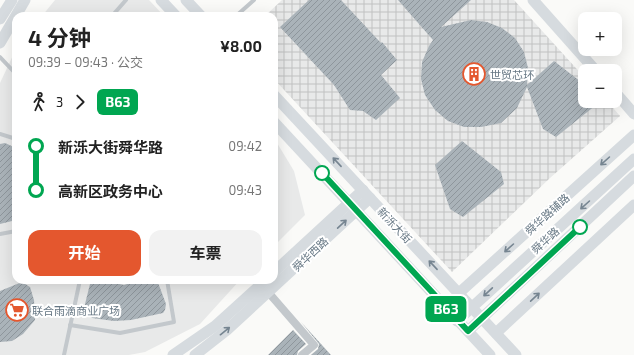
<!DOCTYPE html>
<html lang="zh">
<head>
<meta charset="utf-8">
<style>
	:root { --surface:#fff; --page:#f2f2f2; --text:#222; --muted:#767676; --accent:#e4572e }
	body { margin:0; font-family:"Exo 2","Noto Sans SC",sans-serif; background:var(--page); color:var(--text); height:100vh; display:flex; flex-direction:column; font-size:15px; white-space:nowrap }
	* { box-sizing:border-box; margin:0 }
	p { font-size:13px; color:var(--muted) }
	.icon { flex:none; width:22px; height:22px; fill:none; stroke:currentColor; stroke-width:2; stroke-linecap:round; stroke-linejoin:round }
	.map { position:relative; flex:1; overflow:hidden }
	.panel { position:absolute; left:12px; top:12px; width:266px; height:272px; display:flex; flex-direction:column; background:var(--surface); border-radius:12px; box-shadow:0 4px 16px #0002 }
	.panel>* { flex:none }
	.badge { padding:0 8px; border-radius:6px; font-size:14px; line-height:26px }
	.fabs { position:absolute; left:578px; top:12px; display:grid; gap:8px }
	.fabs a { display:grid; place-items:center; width:44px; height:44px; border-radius:8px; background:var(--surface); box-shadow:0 4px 16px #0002; font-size:20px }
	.map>.badge { position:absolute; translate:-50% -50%; box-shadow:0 0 0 2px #fff }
	.legs { display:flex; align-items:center; gap:6px; height:44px; padding:0 16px; font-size:13px }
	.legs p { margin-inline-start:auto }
	.overview { display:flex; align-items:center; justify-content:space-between; height:68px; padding:0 16px }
	h1 { font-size:22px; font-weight:700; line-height:30px }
	.primary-button { display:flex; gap:8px; margin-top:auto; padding:8px 16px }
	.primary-button a { flex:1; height:46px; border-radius:12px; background:var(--accent); color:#fff; font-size:16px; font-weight:700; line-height:46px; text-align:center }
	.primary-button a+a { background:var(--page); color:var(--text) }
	ul { padding:0 16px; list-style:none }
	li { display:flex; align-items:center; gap:14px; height:44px; font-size:15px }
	li i { display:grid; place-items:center; width:6px; height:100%; margin:0 5px; background:currentColor }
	li i::after { content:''; width:10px; height:10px; margin:-5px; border:3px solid; border-radius:50%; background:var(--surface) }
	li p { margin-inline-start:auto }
	li:first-child i { background:linear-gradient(#0000 50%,currentColor 0) }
	li:last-child i { background:linear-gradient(currentColor 50%,#0000 0) }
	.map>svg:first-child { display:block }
	.built { fill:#e8e9e9 }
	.industrial { fill:url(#industrial-grid) }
	.building { fill:url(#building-hatch) }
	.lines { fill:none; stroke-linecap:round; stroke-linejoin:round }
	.lane { stroke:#c3c8cc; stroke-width:4 }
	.street { stroke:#c3c8cc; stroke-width:8 }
	.secondary { stroke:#d6dbdf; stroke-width:11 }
	.oneway { stroke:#768591 }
	.line-1-casing { stroke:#fff; stroke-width:9 }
	.line-1 { stroke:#00a651; stroke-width:6 }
	.stop-1-dot { fill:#fff; stroke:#00a651; stroke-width:2 }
	.labels { text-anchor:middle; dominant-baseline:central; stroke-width:4; stroke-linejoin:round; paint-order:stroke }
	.poi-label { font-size:11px; fill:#657683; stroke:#fff; text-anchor:start }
	.street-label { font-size:11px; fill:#657683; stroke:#fff }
</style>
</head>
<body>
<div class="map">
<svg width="634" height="355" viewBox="0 0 634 355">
	<defs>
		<pattern id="industrial-grid" width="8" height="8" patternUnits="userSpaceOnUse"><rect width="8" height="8" fill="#e8e9e9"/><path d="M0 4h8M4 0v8" fill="none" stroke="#c0c1c2"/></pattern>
		<pattern id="building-hatch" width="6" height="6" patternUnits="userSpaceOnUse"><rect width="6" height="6" fill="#aab3b9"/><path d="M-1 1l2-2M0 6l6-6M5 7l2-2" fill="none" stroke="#8e969c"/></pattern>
	</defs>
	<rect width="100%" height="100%" fill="#fafaf8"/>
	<g class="built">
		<path d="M55,0h94l15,16h-122z"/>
		<path d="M16,49v231h224l-40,44 -55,28 -16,3h-129v-272z"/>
		<path d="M274,138l20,33 11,44 -31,31z"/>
	</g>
	<path class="industrial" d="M282,0h232l71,78v23h22l13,15 -70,62 -98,94 -178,-193v-63h-9z"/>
	<g class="building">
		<path d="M309,0h32l40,43 1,-1 15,18 -16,15 19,23 -24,22 -13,-9 -13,-1 -16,-25 -54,-58z"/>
		<path d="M398,0h73l-30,27 30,-7 16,2 15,6 13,10 9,14 4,16 -1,17 27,-24 31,24v16h16l-45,36 -13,-8 -16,-42 -10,21 -16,15 -20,4h-17l-16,-6 -13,-11 -10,-15 -4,-16 1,-17 7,-16 4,-6z"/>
		<path d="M462,141l39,31 3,12 -41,33 -13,-8 -15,-44z"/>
		<path d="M5,143l11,5v72l-16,4v-80z"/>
		<path d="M91,280h20l-1,2 14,3 16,-5h17l9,24 -1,6 -2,3 -32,7 -17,1 -22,-3 -6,-8 -1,-6z"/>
		<path d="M22,282l8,5 4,13 1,20 -12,14 -11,7 -12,1v-51z"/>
		<path d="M301,322l30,33h-20l7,-6 1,-5z"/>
		<path d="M293,330l13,14 -8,7 -1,4h-29z"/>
	</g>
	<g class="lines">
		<g class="lane">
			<path d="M112,16l14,-16"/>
			<path d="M236,16l18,-16"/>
			<path d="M0,57l16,17"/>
			<path d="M0,134l16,5"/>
			<path d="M0,234l16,-3"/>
			<path d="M70,325l50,8 54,-11 -7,-42"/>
			<path d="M64,355l16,-75"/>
		</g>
		<path class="street" d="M268,292l46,53 -12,10"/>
		<g class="secondary">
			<path d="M161,0l15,16"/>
			<path d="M186,0l15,16"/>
			<path d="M533,0l63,71"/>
			<path d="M0,19l12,-19"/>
			<path d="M0,43l25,-43"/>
			<path d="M615,92l19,22"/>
			<path d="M274,95l242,260"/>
			<path d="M274,122l216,233"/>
			<path d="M274,272l89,-82"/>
			<path d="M459,293l175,-158"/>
			<path d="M457,321l177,-162"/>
			<path d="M468,331l166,-155"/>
			<path d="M496,333l138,-128"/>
			<path d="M173,355l42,-29 51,-46"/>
			<path d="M195,355l32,-25 143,-132"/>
		</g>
	</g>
	<defs><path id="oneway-shaft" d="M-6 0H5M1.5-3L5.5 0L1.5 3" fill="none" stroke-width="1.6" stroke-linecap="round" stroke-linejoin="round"/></defs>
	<g class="oneway">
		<use href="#oneway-shaft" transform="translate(605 161) rotate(138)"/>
		<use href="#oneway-shaft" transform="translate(337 162) rotate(-133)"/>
		<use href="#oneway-shaft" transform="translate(585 205) rotate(138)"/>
		<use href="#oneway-shaft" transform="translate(342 224) rotate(-43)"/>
		<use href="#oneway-shaft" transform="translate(509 248) rotate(138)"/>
		<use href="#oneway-shaft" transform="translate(433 265) rotate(-133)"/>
		<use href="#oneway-shaft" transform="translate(488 292) rotate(137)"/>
		<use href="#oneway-shaft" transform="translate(535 297) rotate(-43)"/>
		<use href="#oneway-shaft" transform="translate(225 331) rotate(-39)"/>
	</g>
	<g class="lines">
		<g class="line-1-casing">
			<path id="line-1" d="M322,173l146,158 112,-104"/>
		</g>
		<use href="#line-1" class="line-1"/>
	</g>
	<defs>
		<g id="building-ring" transform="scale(1.15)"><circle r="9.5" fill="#fff" stroke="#e4572e" stroke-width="1.5"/><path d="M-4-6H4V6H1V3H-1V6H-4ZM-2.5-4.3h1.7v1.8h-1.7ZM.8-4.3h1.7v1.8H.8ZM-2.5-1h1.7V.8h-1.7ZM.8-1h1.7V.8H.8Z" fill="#e4572e"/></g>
		<g id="supermarket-ring" transform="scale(1.15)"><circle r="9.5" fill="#fff" stroke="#e4572e" stroke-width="1.5"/><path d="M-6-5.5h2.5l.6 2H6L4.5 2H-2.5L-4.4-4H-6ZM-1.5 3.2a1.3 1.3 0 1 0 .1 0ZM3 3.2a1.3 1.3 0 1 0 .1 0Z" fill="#e4572e"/></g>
	</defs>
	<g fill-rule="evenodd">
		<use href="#building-ring" x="474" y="74"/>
		<use href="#supermarket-ring" x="17" y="310"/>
	</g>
	<g class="stop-1-dot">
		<circle cx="322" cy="173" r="7"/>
		<circle cx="580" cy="227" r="7"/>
	</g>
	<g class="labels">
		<g class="poi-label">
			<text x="490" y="74">世贸芯环</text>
			<text x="32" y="310">联合雨滴商业广场</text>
		</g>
		<g class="street-label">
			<text transform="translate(547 214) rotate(-42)">舜华路辅路</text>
			<text transform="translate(395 225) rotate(47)">新泺大街</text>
			<text transform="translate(545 240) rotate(-42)">舜华路</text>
			<text transform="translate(310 254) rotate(-43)">舜华西路</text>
		</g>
	</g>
</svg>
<div class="fabs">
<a>+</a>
<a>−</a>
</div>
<b class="badge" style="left:446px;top:309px;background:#00a651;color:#fff">B63</b>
<section class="panel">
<div class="overview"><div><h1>4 分钟</h1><p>09:39 – 09:43 · 公交</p></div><b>¥8.00</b></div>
<div class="legs"><svg class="icon" aria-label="walk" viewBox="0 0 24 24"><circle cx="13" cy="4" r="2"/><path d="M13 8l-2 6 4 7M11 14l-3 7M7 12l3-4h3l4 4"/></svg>3<svg class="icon" aria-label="forward" viewBox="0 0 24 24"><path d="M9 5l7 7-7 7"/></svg><b class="badge" style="background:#00a651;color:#fff">B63</b></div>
<ul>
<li><i style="color:#00a651"></i><b>新泺大街舜华路</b><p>09:42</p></li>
<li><i style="color:#00a651"></i><b>高新区政务中心</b><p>09:43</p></li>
</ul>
<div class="primary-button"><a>开始</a><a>车票</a></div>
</section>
</div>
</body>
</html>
